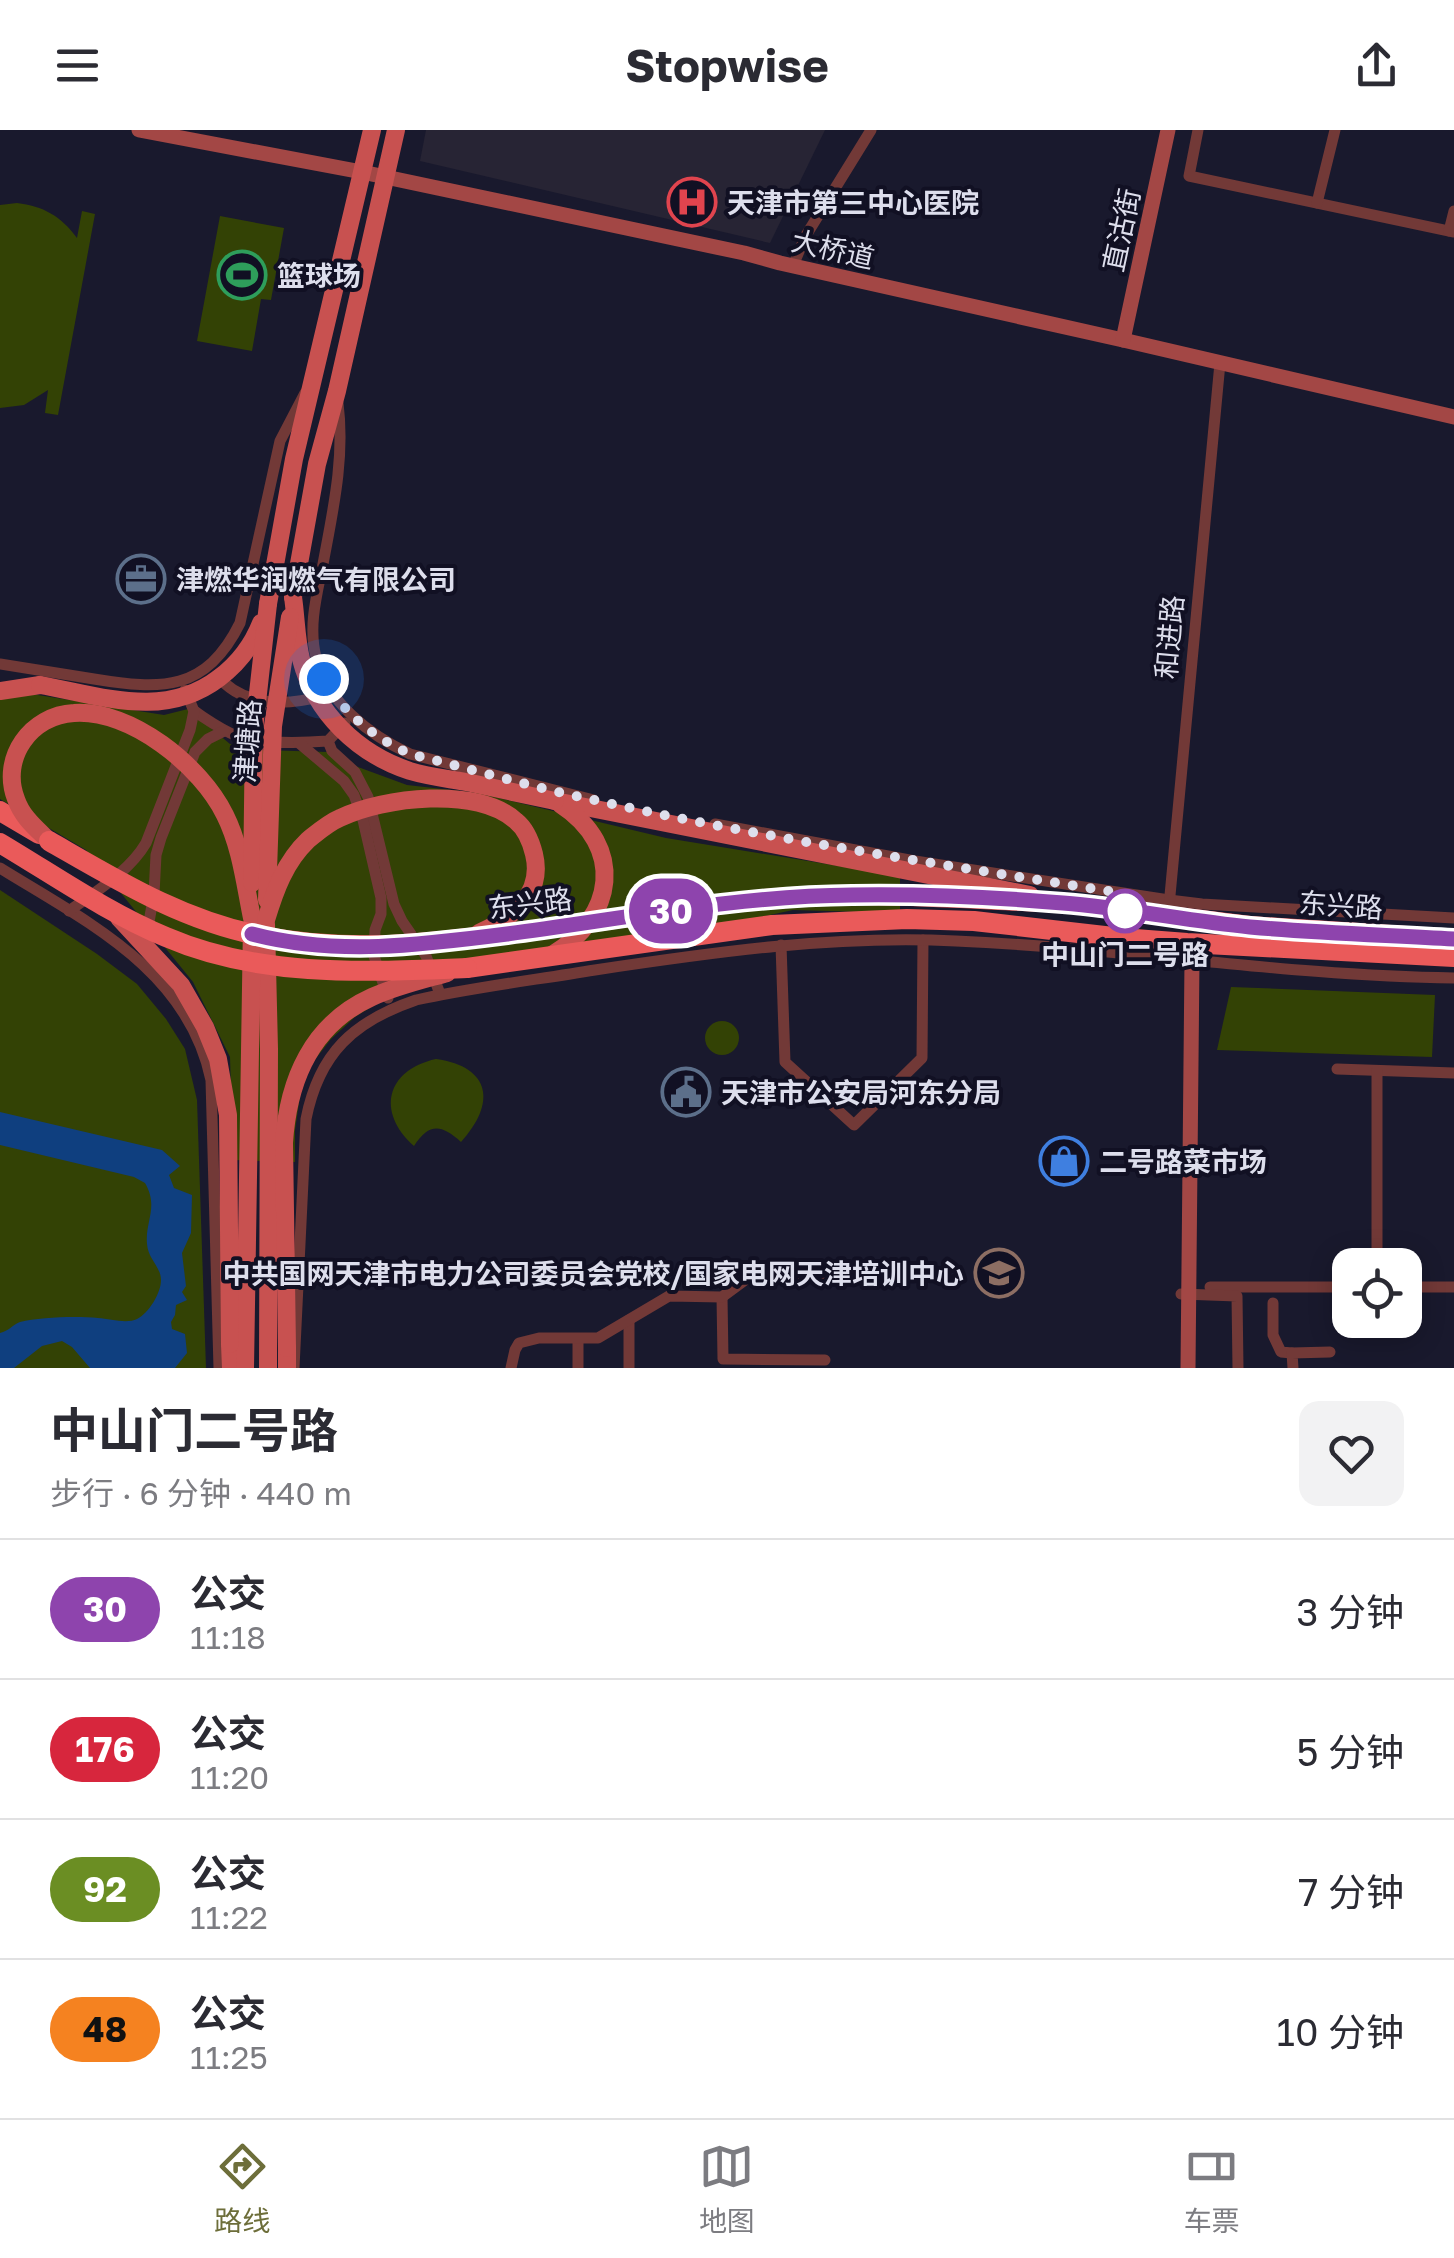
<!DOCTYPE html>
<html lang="zh">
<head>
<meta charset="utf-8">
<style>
	:root { --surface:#fff; --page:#f2f2f3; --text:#2b2b33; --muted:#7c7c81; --line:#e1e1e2; --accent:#6d6e3a }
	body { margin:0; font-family:"Golos Text","Noto Sans SC",sans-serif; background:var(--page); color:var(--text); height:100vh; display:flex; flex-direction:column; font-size:38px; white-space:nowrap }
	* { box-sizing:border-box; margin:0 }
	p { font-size:32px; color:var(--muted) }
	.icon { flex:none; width:55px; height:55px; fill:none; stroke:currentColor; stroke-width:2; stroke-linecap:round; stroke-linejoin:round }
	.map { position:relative; height:1238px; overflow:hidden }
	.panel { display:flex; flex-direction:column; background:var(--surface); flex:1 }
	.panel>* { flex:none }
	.badge { padding:0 20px; border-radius:32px; font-size:35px; line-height:65px }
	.buttons { position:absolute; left:1332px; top:1118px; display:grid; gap:20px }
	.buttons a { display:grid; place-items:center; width:90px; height:90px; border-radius:20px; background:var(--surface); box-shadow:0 5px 25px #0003; font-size:50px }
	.you { position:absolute; width:50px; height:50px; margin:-25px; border:8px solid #fff; border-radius:50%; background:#1a73e8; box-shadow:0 0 0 15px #1a73e833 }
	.map>.badge { position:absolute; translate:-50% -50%; box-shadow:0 0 0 5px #fff }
	.round { display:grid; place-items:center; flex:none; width:105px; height:105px; border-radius:20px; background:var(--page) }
	.head { display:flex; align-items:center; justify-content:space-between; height:170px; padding:0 50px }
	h1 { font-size:48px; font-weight:700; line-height:75px }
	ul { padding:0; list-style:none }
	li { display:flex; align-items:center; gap:30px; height:140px; padding:0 50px; border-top:2px solid var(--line) }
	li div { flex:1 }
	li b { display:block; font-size:38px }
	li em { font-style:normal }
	li .badge { min-width:110px; font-weight:700; text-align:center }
	header { display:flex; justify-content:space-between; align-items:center; height:130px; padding:0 50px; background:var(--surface); font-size:45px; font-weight:700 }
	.tabs { display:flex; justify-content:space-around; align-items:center; height:140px; border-top:2px solid var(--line); background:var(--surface); font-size:28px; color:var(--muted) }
	.tabs a { display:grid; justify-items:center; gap:5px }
	.tabs .selected { color:var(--accent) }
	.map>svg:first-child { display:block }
	.medical { fill:#272434 }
	.green { fill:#334205 }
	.water { fill:#0f3f7f }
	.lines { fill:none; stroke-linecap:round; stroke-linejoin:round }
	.street { stroke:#723937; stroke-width:11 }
	.secondary { stroke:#a34745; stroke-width:15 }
	.primary { stroke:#c85150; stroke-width:18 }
	.highway { stroke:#ea5a5a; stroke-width:20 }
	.primary-bridge { stroke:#c85150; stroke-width:18 }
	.highway-bridge { stroke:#ea5a5a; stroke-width:20 }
	.line-casing { stroke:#fff; stroke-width:22 }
	.line { stroke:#8e44ad; stroke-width:15 }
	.walk { stroke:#dddeec; stroke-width:10; stroke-dasharray:0 18 }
	.stop-dot { fill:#fff; stroke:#8e44ad; stroke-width:5 }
	.labels { text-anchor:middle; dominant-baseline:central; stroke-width:8; stroke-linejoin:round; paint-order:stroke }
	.poi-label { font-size:28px; font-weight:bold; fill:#dddeec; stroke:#111023; text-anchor:start }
	.street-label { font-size:28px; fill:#dddeec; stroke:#111023 }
	.stop-label { font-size:28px; font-weight:bold; fill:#dddeec; stroke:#111023 }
</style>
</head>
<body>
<header><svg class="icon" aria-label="menu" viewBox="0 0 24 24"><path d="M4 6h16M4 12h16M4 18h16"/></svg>Stopwise<svg class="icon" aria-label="share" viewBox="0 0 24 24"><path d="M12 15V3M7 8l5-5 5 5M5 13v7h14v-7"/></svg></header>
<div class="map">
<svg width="1454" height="1238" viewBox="0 0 1454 1238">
	<rect width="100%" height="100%" fill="#19192d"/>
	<path class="medical" d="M426,0h399l-55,113 -350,-82z"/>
	<g class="green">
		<path d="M17,73c26,3 44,13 60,35l5,-27 13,3 -37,201 -13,-2 3,-23 -24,15 -24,3v-203z"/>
		<path d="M220,86l64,12 -13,72 -10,-1 -9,52 -55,-10z"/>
		<path d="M0,559l164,26 24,-6 42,35 32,6 66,2 30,15 49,18 71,8 188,45 234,38v37l-107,-3 -91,20 -234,34 -85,36 -28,17 -24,22 -21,27 -10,30 -5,34v32l-62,-2 -3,-103 -37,-75 -107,-132 -86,-51z"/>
		<path d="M0,760l97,64 40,30 29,35 19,30 12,51 9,268h-206z"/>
		<path d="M1231,857l204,8 -3,62 -215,-7z"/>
		<circle cx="722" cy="908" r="17"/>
		<path d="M436,929c56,8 60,45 25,83 -20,-18 -32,-19 -47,4 -38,-34 -28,-76 22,-87z"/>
	</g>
	<path class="water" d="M0,982l162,38 18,16 -11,9 5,13 18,7 -1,38 -9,20 4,33 -4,6 5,8 -11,5 -1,10 -4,7 1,7 13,5 2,19 -12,15h-85l-18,-21 -10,-6 -20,5 -28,22h-14v-35c9,-2 12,-8 20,-11 20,-5 57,-6 78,-4 12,1 29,6 39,1 12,-6 24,-26 24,-39 0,-13 -13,-21 -14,-36 -2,-23 12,-37 -2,-61l-11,-6 -134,-32z"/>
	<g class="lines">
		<g class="street">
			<path d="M1198,0l-9,46 265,56"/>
			<path d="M1317,73l18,-73"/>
			<path d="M1449,101l5,-20"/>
			<path d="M793,136l12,-29 66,-107"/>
			<path d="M338,273c7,55 -5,107 -15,161 -6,30 -15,62 -7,93 11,45 53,78 94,97l184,46"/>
			<path d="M0,534c31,5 62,10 94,15 67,11 112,13 146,-56l40,-182 25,-48"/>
			<path d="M217,545c25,32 69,31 106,21"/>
			<path d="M194,581c14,9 27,19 43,25 26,8 64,7 91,5l17,-18"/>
			<path d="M328,611l4,10 23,21 13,25 26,107 8,17 24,35 14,38"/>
			<path d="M299,613l45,38 10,14 9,25 18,78v16l-6,16 -1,26 14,42"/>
			<path d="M715,694l200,37 254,39 33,4 252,14"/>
			<path d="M0,738c87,54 188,102 211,212l8,288"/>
			<path d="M1169,776l51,-543"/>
			<path d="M69,781c27,-20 60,-39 77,-68l44,-113 4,-19 -9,-21"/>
			<path d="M147,803l7,-39 2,-39 5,-17 34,-86 13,-13 16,-8"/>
			<path d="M781,815l4,117 69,63 68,-67 1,-118"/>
			<path d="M1337,939l117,4"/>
			<path d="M1377,941v194"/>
			<path d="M1210,1157h140"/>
			<path d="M1405,1157h49"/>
			<path d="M1181,1164l56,2 1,72"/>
			<path d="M722,1167l1,62 102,1"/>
			<path d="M1273,1173v32l8,17 11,1"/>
			<path d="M629,1190v48"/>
			<path d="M578,1209v29"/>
			<path d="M294,1238l12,-249c13,-66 48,-98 110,-119 59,-13 119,-20 179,-30 120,-18 239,-35 361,-29 166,7 331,35 498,37"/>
			<path d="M511,1238l4,-18 4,-7 20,-5h59l71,-42 53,1 27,-20 74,-2"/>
			<path d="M1293,1238l-1,-15 38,-1"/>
		</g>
		<g class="secondary">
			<path d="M139,0l223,42 382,81 36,10 343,77 331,77"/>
			<path d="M1123,210l45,-210"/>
			<path d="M1188,1238l4,-408 8,-10 12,-6"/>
		</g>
		<g class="primary">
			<path d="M293,467l24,-133 20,-73 59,-261"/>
			<path d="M268,474l26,-145 78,-329"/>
			<path d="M0,561l40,-6"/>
			<path d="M555,671l475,94"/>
			<path d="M266,794l3,125 -1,319"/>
			<path d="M552,825c63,-38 74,-108 8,-151"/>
			<path d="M230,1214l1,24"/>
			<path d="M245,1238l7,-444"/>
			<path d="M287,1238v-20"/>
		</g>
		<g class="highway">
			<path d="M0,681l39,23"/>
			<path d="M1022,771l44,2 184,23 204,13"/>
			<path d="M467,838l305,-43 135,-6 67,2 148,17 65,5 267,14"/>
		</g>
		<g class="primary-bridge">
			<path d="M293,467c3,20 3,42 8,62 14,54 57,95 109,112 20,6 41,8 61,12 28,6 56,12 84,18"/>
			<path d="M40,555c62,11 124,35 179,-7 20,-15 33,-32 42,-55"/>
			<path d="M49,711c-13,-13 -27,-24 -33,-42 -16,-41 15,-84 58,-86 57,-4 127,53 151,102 16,32 20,69 27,103"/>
			<path d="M252,753l2,-154 14,-125"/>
			<path d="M267,770l6,-174 17,-109"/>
			<path d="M119,788l62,67 24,42 13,32 10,56 2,229"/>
			<path d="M266,790c9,-30 19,-58 42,-80 10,-8 20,-17 32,-22 43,-21 138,-32 176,3 10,8 15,21 18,33 10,41 -22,64 -55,79"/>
			<path d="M287,1218l-3,-205c4,-63 28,-119 88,-146 24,-11 50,-17 75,-24"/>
		</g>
		<g class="highway-bridge">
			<path d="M49,711c68,39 134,80 213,95 90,17 165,8 255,-4 83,-10 165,-24 248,-33 85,-8 171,-2 257,2"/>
			<path d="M0,713c54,32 108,70 166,94 95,41 200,35 301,31"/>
		</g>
	</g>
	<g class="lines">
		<g class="line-casing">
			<path id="line" d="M252,804c83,22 170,11 255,0 114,-15 229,-38 345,-39 70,-1 141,2 211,8 63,5 125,18 187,24 68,6 136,8 204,12"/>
		</g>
		<use href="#line" class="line"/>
		<path class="walk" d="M324,549c19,34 51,59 86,75 61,15 122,33 184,46 178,40 359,66 539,95l-8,16"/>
	</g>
	<defs>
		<g id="hospital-ring" transform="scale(2.5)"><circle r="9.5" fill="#111023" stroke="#e0444e" stroke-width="1.5"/><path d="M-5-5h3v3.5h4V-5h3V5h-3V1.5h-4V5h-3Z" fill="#e0444e"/></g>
		<g id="stadium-ring" transform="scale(2.5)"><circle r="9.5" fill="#111023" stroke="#2e9e5b" stroke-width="1.5"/><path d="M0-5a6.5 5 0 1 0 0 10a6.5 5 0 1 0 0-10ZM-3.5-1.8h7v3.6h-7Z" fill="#2e9e5b"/></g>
		<g id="office-ring" transform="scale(2.5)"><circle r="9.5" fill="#111023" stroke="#5c6f8a" stroke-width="1.5"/><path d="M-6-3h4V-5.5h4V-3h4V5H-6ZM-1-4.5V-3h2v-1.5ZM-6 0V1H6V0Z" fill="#5c6f8a"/></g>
		<g id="civic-ring" transform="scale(2.5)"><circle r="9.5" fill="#111023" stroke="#5c6f8a" stroke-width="1.5"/><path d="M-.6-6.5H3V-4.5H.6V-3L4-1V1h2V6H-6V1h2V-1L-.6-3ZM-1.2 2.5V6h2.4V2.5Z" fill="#5c6f8a"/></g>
		<g id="shop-ring" transform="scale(2.5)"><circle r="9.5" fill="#111023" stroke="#3f7fe0" stroke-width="1.5"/><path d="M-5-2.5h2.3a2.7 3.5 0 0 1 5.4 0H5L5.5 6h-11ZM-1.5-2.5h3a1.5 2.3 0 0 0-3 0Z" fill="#3f7fe0"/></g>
		<g id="school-ring" transform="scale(2.5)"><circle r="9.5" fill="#111023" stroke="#8d6e63" stroke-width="1.5"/><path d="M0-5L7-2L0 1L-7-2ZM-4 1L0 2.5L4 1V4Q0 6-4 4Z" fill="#8d6e63"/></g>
	</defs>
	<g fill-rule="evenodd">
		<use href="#hospital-ring" x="692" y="72"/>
		<use href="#stadium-ring" x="242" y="145"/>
		<use href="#office-ring" x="141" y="449"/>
		<use href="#civic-ring" x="686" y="962"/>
		<use href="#shop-ring" x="1064" y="1031"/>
		<use href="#school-ring" x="999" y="1143"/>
	</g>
	<circle class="stop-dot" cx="1125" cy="781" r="20"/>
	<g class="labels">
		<g class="poi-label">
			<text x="727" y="72">天津市第三中心医院</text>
			<text x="277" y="145">篮球场</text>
			<text x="176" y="449">津燃华润燃气有限公司</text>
			<text x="721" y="962">天津市公安局河东分局</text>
			<text x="1099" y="1031">二号路菜市场</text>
			<text x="964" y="1143" text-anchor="end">中共国网天津市电力公司委员会党校/国家电网天津培训中心</text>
		</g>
		<g class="street-label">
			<text transform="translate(1121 100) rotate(-78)">直沽街</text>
			<text transform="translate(833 119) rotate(13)">大桥道</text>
			<text transform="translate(1169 507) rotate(-85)">和进路</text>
			<text transform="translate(247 611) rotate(-86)">津塘路</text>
			<text transform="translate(530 773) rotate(-7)">东兴路</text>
			<text transform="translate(1341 775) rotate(4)">东兴路</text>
		</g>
		<g class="stop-label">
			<text x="1125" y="824">中山门二号路</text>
		</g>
	</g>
</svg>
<div class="buttons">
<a><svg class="icon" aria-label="locate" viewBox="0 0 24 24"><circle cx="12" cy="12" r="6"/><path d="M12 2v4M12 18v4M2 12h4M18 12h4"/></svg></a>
</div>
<div class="you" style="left:324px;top:549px"></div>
<b class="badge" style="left:671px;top:781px;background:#8e44ad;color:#fff">30</b>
</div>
<section class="panel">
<div class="head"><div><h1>中山门二号路</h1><p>步行 · 6 分钟 · 440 m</p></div><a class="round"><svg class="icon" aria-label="heart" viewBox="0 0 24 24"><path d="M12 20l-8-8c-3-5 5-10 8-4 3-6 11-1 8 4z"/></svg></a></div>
<ul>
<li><span class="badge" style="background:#8e44ad;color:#fff">30</span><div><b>公交</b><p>11:18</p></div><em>3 分钟</em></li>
<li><span class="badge" style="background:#d7263d;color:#fff">176</span><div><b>公交</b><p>11:20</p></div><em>5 分钟</em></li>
<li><span class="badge" style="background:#6b8e23;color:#fff">92</span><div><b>公交</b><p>11:22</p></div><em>7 分钟</em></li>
<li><span class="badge" style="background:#f58220;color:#111">48</span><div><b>公交</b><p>11:25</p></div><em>10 分钟</em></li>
</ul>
</section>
<nav class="tabs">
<a class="selected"><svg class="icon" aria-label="directions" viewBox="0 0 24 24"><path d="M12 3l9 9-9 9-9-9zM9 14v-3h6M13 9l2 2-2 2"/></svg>路线</a>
<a><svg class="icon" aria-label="map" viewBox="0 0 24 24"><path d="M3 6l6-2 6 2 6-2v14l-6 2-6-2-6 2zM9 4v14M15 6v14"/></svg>地图</a>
<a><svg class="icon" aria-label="tickets" viewBox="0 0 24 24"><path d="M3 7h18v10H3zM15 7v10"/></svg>车票</a>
</nav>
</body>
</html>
